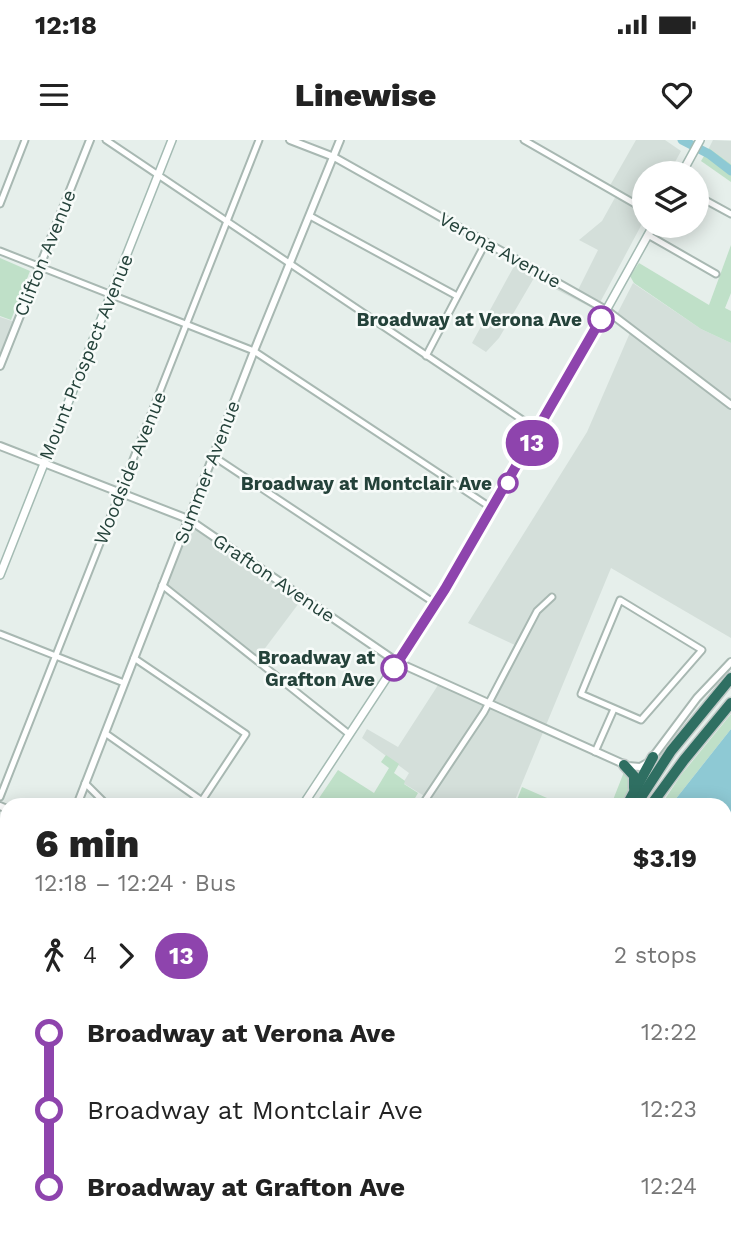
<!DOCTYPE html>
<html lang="en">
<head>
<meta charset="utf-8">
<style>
	:root { --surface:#fff; --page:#f2f2f2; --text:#222; --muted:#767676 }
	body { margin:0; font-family:"Work Sans",sans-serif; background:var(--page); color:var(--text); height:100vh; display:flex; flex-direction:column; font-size:26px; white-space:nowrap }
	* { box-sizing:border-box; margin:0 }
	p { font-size:23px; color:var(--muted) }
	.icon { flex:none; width:38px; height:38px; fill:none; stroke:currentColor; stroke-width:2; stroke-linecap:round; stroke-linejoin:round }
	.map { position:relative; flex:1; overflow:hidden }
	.details { position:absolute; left:0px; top:658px; width:732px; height:441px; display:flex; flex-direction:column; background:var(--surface); border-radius:21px 21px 0 0; box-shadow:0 4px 18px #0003 }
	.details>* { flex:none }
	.badge { padding:0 14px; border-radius:23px; font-size:24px; line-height:46px }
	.controls { position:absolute; left:632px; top:21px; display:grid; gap:14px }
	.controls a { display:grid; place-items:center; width:77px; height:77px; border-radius:50%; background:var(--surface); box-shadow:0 4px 18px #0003; font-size:35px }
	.map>.badge { position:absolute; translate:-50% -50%; box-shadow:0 0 0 4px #fff }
	.legs { display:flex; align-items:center; gap:10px; height:77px; padding:0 35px; font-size:23px }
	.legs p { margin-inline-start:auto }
	.head { display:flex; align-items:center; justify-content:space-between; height:119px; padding:0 35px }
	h1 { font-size:38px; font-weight:800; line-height:52px }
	ul { padding:0 35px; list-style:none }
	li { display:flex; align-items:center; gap:24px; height:77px; font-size:26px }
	li i { display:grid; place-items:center; width:10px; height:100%; margin:0 9px; background:currentColor }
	li i::after { content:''; width:18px; height:18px; margin:-9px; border:5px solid; border-radius:50%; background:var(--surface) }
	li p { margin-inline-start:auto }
	li:first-child i { background:linear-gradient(#0000 50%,currentColor 0) }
	li:last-child i { background:linear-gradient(currentColor 50%,#0000 0) }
	.status { display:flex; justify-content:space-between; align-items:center; height:49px; padding:0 35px; background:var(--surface); direction:ltr }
	.status svg { height:19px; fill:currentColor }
	header { display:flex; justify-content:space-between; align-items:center; height:91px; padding:0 35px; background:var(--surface); font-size:32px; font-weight:800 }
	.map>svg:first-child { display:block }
	.built { fill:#d4dfda }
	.green { fill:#bfe0c8 }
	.water { fill:#8ec9d4 }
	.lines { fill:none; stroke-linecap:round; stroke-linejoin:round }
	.river { stroke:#8ec9d4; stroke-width:9 }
	.minor-casing { stroke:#a8b8b2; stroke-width:9 }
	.tertiary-casing { stroke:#a8b8b2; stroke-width:10 }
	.secondary-casing { stroke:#a4bbb3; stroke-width:10 }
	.motorway-casing { stroke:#c2cac8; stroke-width:13 }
	.minor { stroke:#fff; stroke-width:5 }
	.tertiary { stroke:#fff; stroke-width:6 }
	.secondary { stroke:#fff; stroke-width:7 }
	.motorway { stroke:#2f6f62; stroke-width:10 }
	.line-1-casing { stroke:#fff; stroke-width:16 }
	.line-1 { stroke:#8e44ad; stroke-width:10 }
	.stop-1-dot { fill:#fff; stroke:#8e44ad; stroke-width:3.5 }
	.labels { text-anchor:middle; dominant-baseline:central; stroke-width:5; stroke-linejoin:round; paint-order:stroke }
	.street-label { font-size:19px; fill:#24423a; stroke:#f7fbf9 }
	.stop-label { font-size:19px; font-weight:bold; fill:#24423a; stroke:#f7fbf9; text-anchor:end }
</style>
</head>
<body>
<div class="status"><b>12:18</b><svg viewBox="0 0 49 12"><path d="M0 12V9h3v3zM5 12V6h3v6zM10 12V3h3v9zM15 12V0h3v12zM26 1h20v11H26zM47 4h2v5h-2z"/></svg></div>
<header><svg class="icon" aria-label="menu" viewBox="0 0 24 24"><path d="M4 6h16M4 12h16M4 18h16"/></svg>Linewise<svg class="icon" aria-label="heart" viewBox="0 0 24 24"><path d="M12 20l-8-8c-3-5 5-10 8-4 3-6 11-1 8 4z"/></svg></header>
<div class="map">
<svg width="731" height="1099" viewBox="0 0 731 1099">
	<rect width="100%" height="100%" fill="#e6efeb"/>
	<g class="built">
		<path d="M636,0h29l16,11 -12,22h-25v47l-48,90 -62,-32 -35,60 -13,14 -14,-9 46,-84 59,33 21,-42 -19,-10 23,-19 15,-27 -9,-5z"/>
		<path d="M713,0l18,1v23l-22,-16z"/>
		<path d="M633,143l68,46 30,14v295l-120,-70 -98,237h-92l5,-8 -23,-14 6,-10 -47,-35 5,-9 31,18 42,-65 49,22 30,-57 -51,-24 119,-191 45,-104 -16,-12z"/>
		<path d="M0,177l15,5 -15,39z"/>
		<path d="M187,381l115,78 -45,60 -94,-75z"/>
		<path d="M405,1092h102l-2,7h-103z"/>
	</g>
	<g class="green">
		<path d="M709,8l22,16v18l-30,-21z"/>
		<path d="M731,105v48l-6,15 6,3v32l-30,-14 -67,-46 -4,-7 9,-13 70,42z"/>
		<path d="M0,118l30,13 -19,49 -11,-4z"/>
		<path d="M731,574v15l-60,76h-10l20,-30z"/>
		<path d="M386,615l13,9 -5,9 11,8 -1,3 14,9 -7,12 -96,-1 23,-34 36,23 15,-25 -8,-6z"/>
		<path d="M624,632l6,3 -1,19 -6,11h-12z"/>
		<path d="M522,647l41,18h-48z"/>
		<path d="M731,813v99l-7,18 1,-102z"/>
		<path d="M616,1092h39l-4,7h-38z"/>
	</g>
	<g class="water">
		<path d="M731,589v224l-6,15 -1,-163h-53z"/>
		<path d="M508,1092h108l-3,7h-107z"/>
	</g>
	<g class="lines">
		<path class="river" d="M682,0l27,14 22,17"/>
		<g class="minor-casing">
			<g id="minor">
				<path d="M106,0l433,291"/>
				<path d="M524,0l120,69"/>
				<path d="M696,55l35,19"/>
				<path d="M0,64l25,-64"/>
				<path d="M310,76l147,80"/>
				<path d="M648,95l68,39"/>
				<path d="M0,111l254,100 239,158"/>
				<path d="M426,216l60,-114"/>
				<path d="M213,316l223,148"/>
				<path d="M162,445l187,149"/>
				<path d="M620,460l82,50 -61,70 -60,-26z"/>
				<path d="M0,494l124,49"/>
				<path d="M134,518l112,76 -47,71"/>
				<path d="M105,593l103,72"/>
				<path d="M595,612l19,-43"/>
				<path d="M85,643l22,22"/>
				<path d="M0,657l259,-657"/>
				<path d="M422,665l62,-93 53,-101 15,-14"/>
				<path d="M705,1092l11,7"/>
				<path d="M56,1099l1,-7"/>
				<path d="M214,1099l3,-7"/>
				<path d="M277,1099l3,-7"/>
				<path d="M333,1099l3,-7"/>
				<path d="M722,1099l9,-12"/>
			</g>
		</g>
		<g class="tertiary-casing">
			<g id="tertiary">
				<path d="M290,0l44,17 272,153 125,95"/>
				<path d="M0,226l90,-226"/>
				<path d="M0,306l188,73 209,143 231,104 12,1 9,-5 48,-64 34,-36"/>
				<path d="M77,665l177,-454 86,-211"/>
				<path d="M0,666l7,3"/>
				<path d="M0,861l7,-18"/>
				<path d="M0,1052l7,2"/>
				<path d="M111,1092l18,7"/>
				<path d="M466,1099l5,-7"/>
			</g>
		</g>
		<g class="secondary-casing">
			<g id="secondary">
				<path d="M682,33l18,-33"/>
				<path d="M0,435l172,-435"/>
				<path d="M303,665l142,-216 94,-158 114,-205"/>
				<path d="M724,947l7,-20"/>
				<path d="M112,1099l3,-7"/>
				<path d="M656,1099l4,-7"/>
			</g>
		</g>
		<g class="motorway-casing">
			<g id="motorway">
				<path d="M624,625l10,11v12"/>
				<path d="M627,665l26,-48"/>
				<path d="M636,665l35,-54 60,-73"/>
				<path d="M651,665l33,-45 47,-57"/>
				<path d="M370,1099l2,-7"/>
				<path d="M379,1099l3,-7"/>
				<path d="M389,1099l2,-7"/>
			</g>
		</g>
		<use href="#minor" class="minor"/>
		<use href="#tertiary" class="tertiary"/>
		<use href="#secondary" class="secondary"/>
		<use href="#motorway" class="motorway"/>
	</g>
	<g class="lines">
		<g class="line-1-casing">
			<path id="line-1" d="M394,528l51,-79 156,-270"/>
		</g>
		<use href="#line-1" class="line-1"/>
	</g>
	<g class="stop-1-dot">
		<circle cx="601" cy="179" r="12"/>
		<circle cx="508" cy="343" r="9"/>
		<circle cx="394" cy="528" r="12"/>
	</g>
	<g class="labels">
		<g class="street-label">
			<text transform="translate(500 110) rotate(29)">Verona Avenue</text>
			<text transform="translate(45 113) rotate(-68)">Clifton Avenue</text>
			<text transform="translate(86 217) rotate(-68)">Mount Prospect Avenue</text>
			<text transform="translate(130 328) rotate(-68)">Woodside Avenue</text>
			<text transform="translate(207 332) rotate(-69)">Summer Avenue</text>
			<text transform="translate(274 438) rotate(34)">Grafton Avenue</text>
		</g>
		<g class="stop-label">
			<text x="582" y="179">Broadway at Verona Ave</text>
			<text x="492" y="343">Broadway at Montclair Ave</text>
			<text x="375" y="517">Broadway at<tspan x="375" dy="22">Grafton Ave</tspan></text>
		</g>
	</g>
</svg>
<div class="controls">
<a><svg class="icon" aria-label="layers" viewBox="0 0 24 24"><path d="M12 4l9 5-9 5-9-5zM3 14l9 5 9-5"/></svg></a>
</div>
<b class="badge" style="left:532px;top:303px;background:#8e44ad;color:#fff">13</b>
<section class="details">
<div class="head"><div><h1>6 min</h1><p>12:18 – 12:24 · Bus</p></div><b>$3.19</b></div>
<div class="legs"><svg class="icon" aria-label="walk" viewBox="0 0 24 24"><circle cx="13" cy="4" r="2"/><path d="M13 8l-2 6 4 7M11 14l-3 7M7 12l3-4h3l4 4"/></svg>4<svg class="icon" aria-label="forward" viewBox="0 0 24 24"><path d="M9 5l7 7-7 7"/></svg><b class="badge" style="background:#8e44ad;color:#fff">13</b><p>2 stops</p></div>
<ul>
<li><i style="color:#8e44ad"></i><b>Broadway at Verona Ave</b><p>12:22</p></li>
<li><i style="color:#8e44ad"></i><span>Broadway at Montclair Ave</span><p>12:23</p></li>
<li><i style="color:#8e44ad"></i><b>Broadway at Grafton Ave</b><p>12:24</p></li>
</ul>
</section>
</div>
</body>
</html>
